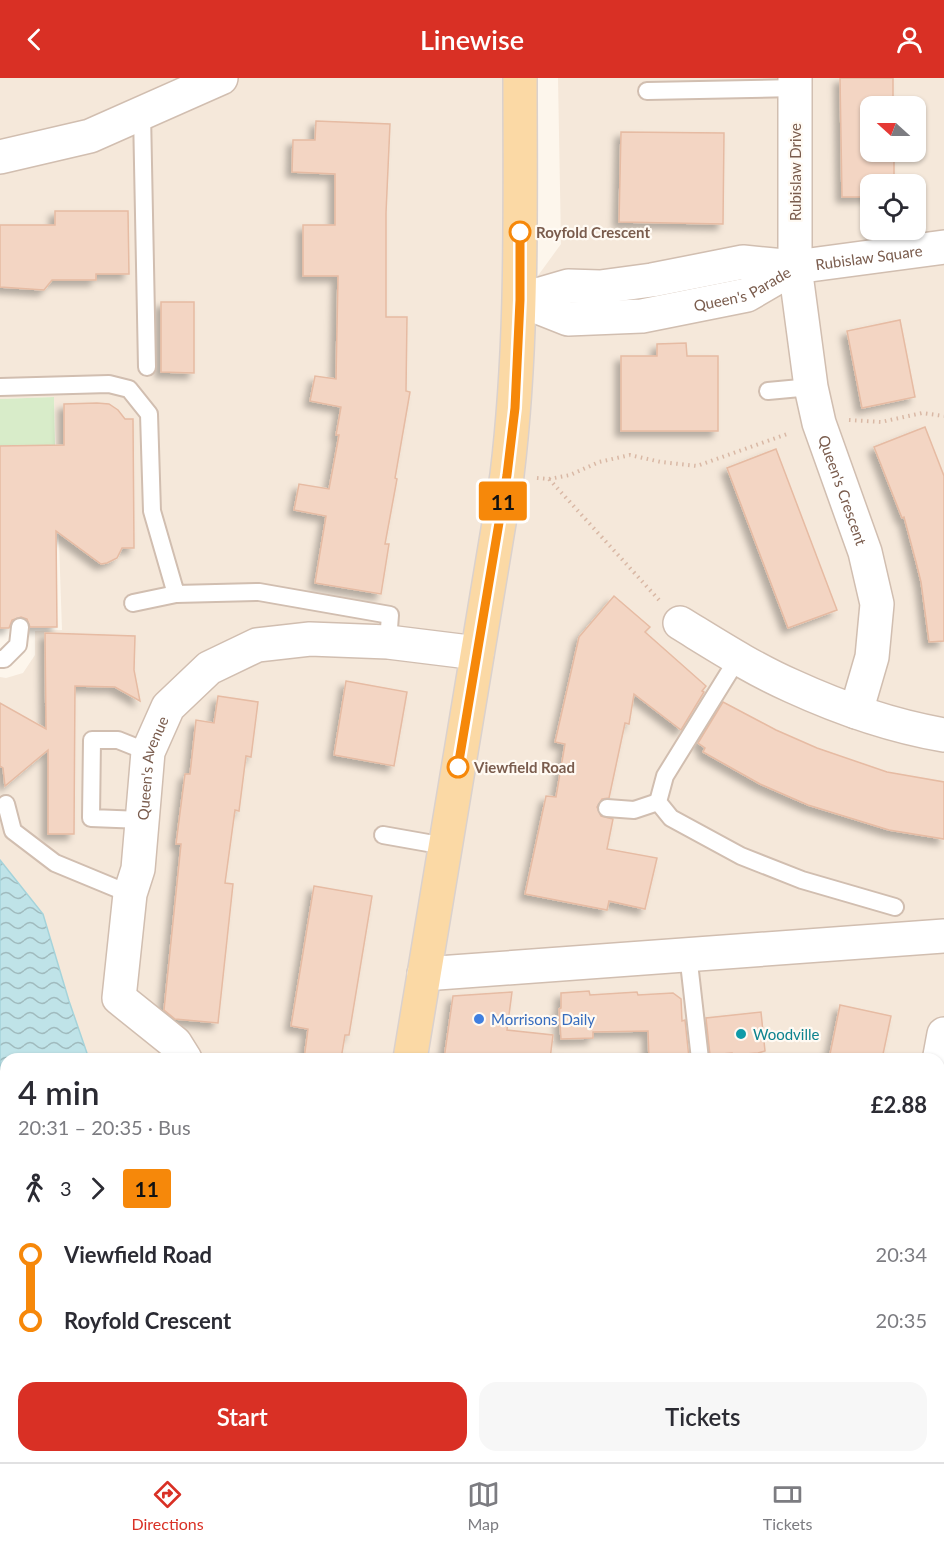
<!DOCTYPE html>
<html lang="en">
<head>
<meta charset="utf-8">
<style>
	:root { --surface:#fff; --page:#f7f7f7; --text:#2b2b33; --muted:#7c7c81; --line:#e1e1e2; --accent:#d93025 }
	body { margin:0; font-family:Lato,sans-serif; background:var(--page); color:var(--text); height:100vh; display:flex; flex-direction:column; font-size:22px; white-space:nowrap }
	* { box-sizing:border-box; margin:0 }
	p { font-size:20px; color:var(--muted) }
	.icon { flex:none; width:33px; height:33px; fill:none; stroke:currentColor; stroke-width:2; stroke-linecap:round; stroke-linejoin:round }
	.map { position:relative; flex:1; overflow:hidden }
	.details { position:absolute; left:0px; top:975px; width:945px; height:410px; display:flex; flex-direction:column; background:var(--surface); border-radius:18px 18px 0 0; box-shadow:0 2px 4px #0004 }
	.details>* { flex:none }
	.badge { padding:0 12px; border-radius:4px; font-size:21px; line-height:39px }
	.needle { width:39px; rotate:291deg }
	.controls { position:absolute; left:860px; top:18px; display:grid; gap:12px }
	.controls a { display:grid; place-items:center; width:66px; height:66px; border-radius:12px; background:var(--surface); box-shadow:0 2px 4px #0004; font-size:30px }
	.map>.badge { position:absolute; translate:-50% -50%; box-shadow:0 0 0 3px #fff }
	.legs { display:flex; align-items:center; gap:9px; height:66px; padding:0 18px; font-size:20px }
	.legs p { margin-inline-start:auto }
	.headline { display:flex; align-items:center; justify-content:space-between; height:102px; padding:0 18px }
	h1 { font-size:33px; font-weight:600; line-height:45px }
	.primary-button { display:flex; gap:12px; margin-top:auto; padding:12px 18px }
	.primary-button a { flex:1; height:69px; border-radius:18px; background:var(--accent); color:#fff; font-size:24px; font-weight:600; line-height:69px; text-align:center }
	.primary-button a+a { background:var(--page); color:var(--text) }
	ul { padding:0 18px; list-style:none }
	li { display:flex; align-items:center; gap:21px; height:66px; font-size:22px }
	li i { display:grid; place-items:center; width:9px; height:100%; margin:0 8px; background:currentColor }
	li i::after { content:''; width:15px; height:15px; margin:-8px; border:4px solid; border-radius:50%; background:var(--surface) }
	li p { margin-inline-start:auto }
	li:first-child i { background:linear-gradient(#0000 50%,currentColor 0) }
	li:last-child i { background:linear-gradient(currentColor 50%,#0000 0) }
	header { display:flex; justify-content:space-between; align-items:center; height:78px; padding:0 18px; background:var(--accent); color:#fff; font-size:27px; font-weight:600 }
	.menu { display:flex; justify-content:space-around; align-items:center; height:84px; border-top:2px solid var(--line); background:var(--surface); font-size:16px; color:var(--muted) }
	.menu a { display:grid; justify-items:center; gap:3px }
	.menu .on { color:var(--accent) }
	.map>svg:first-child { display:block }
	.residential { fill:#f5e8da; fill-rule:evenodd }
	.grass { fill:#d8ecc9 }
	.forest { fill:url(#forest-crowns) }
	.water { fill:url(#water-waves); stroke:#a5d3da; stroke-width:1.5 }
	.building { fill:#f3d5c3; stroke:#e6bba3; stroke-width:1.5; filter:url(#shadow) }
	.lines { fill:none; stroke-linecap:round; stroke-linejoin:round }
	.lane-casing { stroke:#d1beb0; stroke-width:20 }
	.street-casing { stroke:#d1beb0; stroke-width:36 }
	.primary-casing { stroke:#dad1cd; stroke-width:36 }
	.path { stroke:#d9b8a5; stroke-width:4; stroke-dasharray:1.5 4.5; stroke-linecap:butt }
	.lane { stroke:#fff; stroke-width:16 }
	.street { stroke:#fff; stroke-width:33 }
	.primary { stroke:#fbd9a5; stroke-width:33 }
	.line-1-casing { stroke:#fff; stroke-width:14 }
	.line-1 { stroke:#f6880a; stroke-width:9 }
	.stop-1-dot { fill:#fff; stroke:#f6880a; stroke-width:3 }
	.shop-dot { fill:#3f7fe0; stroke:#fffaf3; stroke-width:2 }
	.culture-dot { fill:#0f9aa8; stroke:#fffaf3; stroke-width:2 }
	.labels { text-anchor:middle; dominant-baseline:central; stroke-width:4.5; stroke-linejoin:round; paint-order:stroke }
	.street-label { font-size:15px; fill:#7a5c4d; stroke:#fffaf3 }
	.stop-label { font-size:15px; font-weight:bold; fill:#7a5c4d; stroke:#fffaf3; text-anchor:start }
	.shop-label { font-size:15px; fill:#366cbe; stroke:#fffaf3; text-anchor:start }
	.culture-label { font-size:15px; fill:#0d838f; stroke:#fffaf3; text-anchor:start }
</style>
</head>
<body>
<header><svg class="icon" aria-label="back" viewBox="0 0 24 24"><path d="M15 5l-7 7 7 7"/></svg>Linewise<svg class="icon" aria-label="person" viewBox="0 0 24 24"><circle cx="12" cy="8" r="4"/><path d="M4 21q1-7 8-7t8 7"/></svg></header>
<div class="map">
<svg width="944" height="1384" viewBox="0 0 944 1384">
	<defs>
		<pattern id="forest-crowns" width="20" height="18" patternUnits="userSpaceOnUse" patternTransform="scale(1.5)"><rect width="20" height="18" fill="#d8ecc9"/><path d="M2 6a3 3 0 1 1 6 0M12 15a3 3 0 1 1 6 0" fill="none" stroke="#b4c2a5"/></pattern>
		<pattern id="water-waves" width="16" height="10" patternUnits="userSpaceOnUse" patternTransform="scale(1.5)"><rect width="16" height="10" fill="#bfe3e8"/><path d="M0 5q4-4 8 0t8 0" fill="none" stroke="#a0bbbe"/></pattern>
		<filter id="shadow"><feDropShadow dx="-5.5" dy="5.5" stdDeviation="3" flood-color="#0004"/></filter>
	</defs>
	<rect width="100%" height="100%" fill="#fdf6ec"/>
	<path class="residential" d="M0,0h520l1,221 40,-55 -3,-166h386v1384h-604l2,-6h597v-397h-850l-20,-58 -26,-87 -43,-54v-183l6,1 17,-5 12,-18v-24l27,-1 -8,-233 -54,2zM870,28h45v46h-45zM870,106h45v46h-45z"/>
	<path class="grass" d="M54,319l1,48 -55,1v-47z"/>
	<path class="forest" d="M184,1378l127,1 -1,5h-126z"/>
	<path class="water" d="M0,782l43,54 26,87 20,58h-83v397l178,1v5h-184z"/>
	<g class="building">
		<path d="M840,0h53v28h-23v46h24v32h-24v13h-28z"/>
		<path d="M316,43l74,3 -4,89v104h21l-1,74 4,1 -15,86 2,1 -12,65h4l-8,50 -66,-11 11,-67 -32,-6 5,-26 30,5 10,-54h-3l5,-28 -31,-6 5,-25 21,3 2,-103h-35v-51h32v-51l-43,-2 1,-32h22z"/>
		<path d="M621,54l103,1 -1,91 -104,-2z"/>
		<path d="M55,133h73l1,63h-33v6h-44l-8,10 -44,-3v-62h55z"/>
		<path d="M161,224h33v71l-33,-1z"/>
		<path d="M900,242l15,77 -53,11 -15,-77z"/>
		<path d="M686,265l1,13h31v75h-97v-75h36v-12z"/>
		<path d="M97,325l12,1 9,6 7,9h8l1,129h-12l-5,10 -10,5 -6,1 -45,-33 1,96h-27l-3,-8 -6,-2 -9,3 -3,8h-9v-182l64,-1v-41z"/>
		<path d="M925,349l19,49v165l-15,1 -8,-60 -5,-20 -12,-45 -2,1 -28,-71z"/>
		<path d="M776,371l61,161 -49,18 -61,-160z"/>
		<path d="M614,518l36,31 -5,5 61,54 -4,5 2,1 -23,38 -47,-36 -5,30 -4,-1 -16,75 -7,1 -5,8 4,9 12,3 -6,30 50,9 -12,51 -36,-8 -2,9 -82,-16 21,-98 10,1 9,-53 -10,-2 24,-105z"/>
		<path d="M45,555l90,3 -1,34 6,31 -25,-14 -40,-1 -1,148h-26v-84l-43,36 -2,-18 -3,-2v-63l46,26z"/>
		<path d="M346,603l61,11 -13,74 -60,-11z"/>
		<path d="M218,618l40,6 -7,55 -5,-1 -7,55 -4,-1 -10,73 8,1 -15,139 -43,-4 -11,-9 17,-166h-5l9,-70h5l6,-54 18,3z"/>
		<path d="M723,624l53,28 41,18 70,24 57,10v57l-55,-9 -81,-25 -48,-21 -57,-32 2,-4 -7,-5z"/>
		<path d="M314,808l58,10 -23,139h-4l-4,24h-37l4,-30 -17,-3z"/>
		<path d="M589,913l1,4 47,-3 1,3 35,-2 8,6 1,22 3,-1 4,38 -40,1 -1,-28 -55,1v6l-32,1 -2,-30 2,-1v-15z"/>
		<path d="M512,914l-5,38 46,5 -3,24h-106l9,-63z"/>
		<path d="M840,927l51,11 -9,43h-53z"/>
		<path d="M761,934l4,39 -7,2 -26,2v-2l-22,2 -4,-37z"/>
	</g>
	<g class="lines">
		<g class="lane-casing">
			<g id="lane">
				<path d="M647,13l148,-3"/>
				<path d="M142,35l5,254"/>
				<path d="M0,309l109,-3 20,5 20,25 3,97 24,83 83,-2 131,23 -2,27"/>
				<path d="M768,313l43,-4"/>
				<path d="M133,525l43,-9"/>
				<path d="M738,580l-73,118 -7,26 13,16 70,38 61,24 93,27"/>
				<path d="M0,581h4l14,-14 2,-18"/>
				<path d="M6,726l7,27 42,32 75,31"/>
				<path d="M607,730l27,2 24,-8"/>
				<path d="M142,742l-51,-2 1,-78h26l30,12"/>
				<path d="M383,757l62,11"/>
				<path d="M688,876l12,105"/>
			</g>
		</g>
		<g class="street-casing">
			<g id="street">
				<path id="s1" d="M795,0v189l16,120 8,36 46,129 12,52 -5,53 -16,55"/>
				<path d="M0,79l90,-21 131,-58"/>
				<path id="s2" d="M520,222l48,-14 32,1 52,-7 91,-18 52,5 149,-20"/>
				<path id="s3" d="M520,222l48,19 74,-3 105,-21 48,-28"/>
				<path d="M680,545c36,22 73,46 112,63 48,22 100,40 152,49"/>
				<path d="M424,896l520,-38"/>
				<path id="s4" d="M185,981l-10,-16 -56,-45 11,-104 8,-25 10,-117 20,-45 41,-39 48,-23 53,-6 78,3 89,11"/>
				<path d="M939,983l5,-27"/>
				<path d="M859,1384l1,-6"/>
			</g>
		</g>
		<g class="primary-casing">
			<g id="primary">
				<path d="M410,981l97,-584c16,-132 13,-265 13,-397"/>
				<path d="M340,1384l2,-6"/>
			</g>
		</g>
		<g class="path">
			<path d="M849,342l32,2 41,-9 22,3"/>
			<path d="M537,400l12,1 110,121"/>
			<path d="M549,401l21,-4 29,-13 31,-7 31,7 36,4 93,-33"/>
		</g>
		<use href="#lane" class="lane"/>
		<use href="#street" class="street"/>
		<use href="#primary" class="primary"/>
	</g>
	<g class="lines">
		<g class="line-1-casing">
			<path id="line-1" d="M458,689l49,-292 8,-67 5,-108v-68"/>
		</g>
		<use href="#line-1" class="line-1"/>
	</g>
	<g class="stop-1-dot">
		<circle cx="520" cy="154" r="10"/>
		<circle cx="458" cy="689" r="10"/>
	</g>
	<circle class="shop-dot" cx="479" cy="941" r="6"/>
	<circle class="culture-dot" cx="741" cy="956" r="6"/>
	<g class="labels">
		<g class="street-label">
			<text transform="translate(795 94) rotate(-90)">Rubislaw Drive</text>
			<text stroke="none"><textPath href="#s2" startOffset="354">Rubislaw Square</textPath></text>
			<text stroke="none"><textPath href="#s3" startOffset="230">Queen's Parade</textPath></text>
			<text stroke="none"><textPath href="#s1" startOffset="418">Queen's Crescent</textPath></text>
			<text stroke="none"><textPath href="#s4" startOffset="324">Queen's Avenue</textPath></text>
		</g>
		<g class="stop-label">
			<text x="536" y="154">Royfold Crescent</text>
			<text x="474" y="689">Viewfield Road</text>
		</g>
		<g class="shop-label">
			<text x="491" y="941">Morrisons Daily</text>
		</g>
		<g class="culture-label">
			<text x="753" y="956">Woodville</text>
		</g>
	</g>
</svg>
<div class="controls">
<a><svg class="needle" viewBox="-14 -14 28 28"><path d="M0-13l5 13h-10z" fill="#e53935"/><path d="M0 13l5-13h-10z" fill="#7c7c81"/></svg></a>
<a><svg class="icon" aria-label="locate" viewBox="0 0 24 24"><circle cx="12" cy="12" r="6"/><path d="M12 2v4M12 18v4M2 12h4M18 12h4"/></svg></a>
</div>
<b class="badge" style="left:503px;top:423px;background:#f6880a;color:#111">11</b>
<section class="details">
<div class="headline"><div><h1>4 min</h1><p>20:31 – 20:35 · Bus</p></div><b>£2.88</b></div>
<div class="legs"><svg class="icon" aria-label="walk" viewBox="0 0 24 24"><circle cx="13" cy="4" r="2"/><path d="M13 8l-2 6 4 7M11 14l-3 7M7 12l3-4h3l4 4"/></svg>3<svg class="icon" aria-label="forward" viewBox="0 0 24 24"><path d="M9 5l7 7-7 7"/></svg><b class="badge" style="background:#f6880a;color:#111">11</b></div>
<ul>
<li><i style="color:#f6880a"></i><b>Viewfield Road</b><p>20:34</p></li>
<li><i style="color:#f6880a"></i><b>Royfold Crescent</b><p>20:35</p></li>
</ul>
<div class="primary-button"><a>Start</a><a>Tickets</a></div>
</section>
</div>
<nav class="menu">
<a class="on"><svg class="icon" aria-label="directions" viewBox="0 0 24 24"><path d="M12 3l9 9-9 9-9-9zM9 14v-3h6M13 9l2 2-2 2"/></svg>Directions</a>
<a><svg class="icon" aria-label="map" viewBox="0 0 24 24"><path d="M3 6l6-2 6 2 6-2v14l-6 2-6-2-6 2zM9 4v14M15 6v14"/></svg>Map</a>
<a><svg class="icon" aria-label="tickets" viewBox="0 0 24 24"><path d="M3 7h18v10H3zM15 7v10"/></svg>Tickets</a>
</nav>
</body>
</html>
